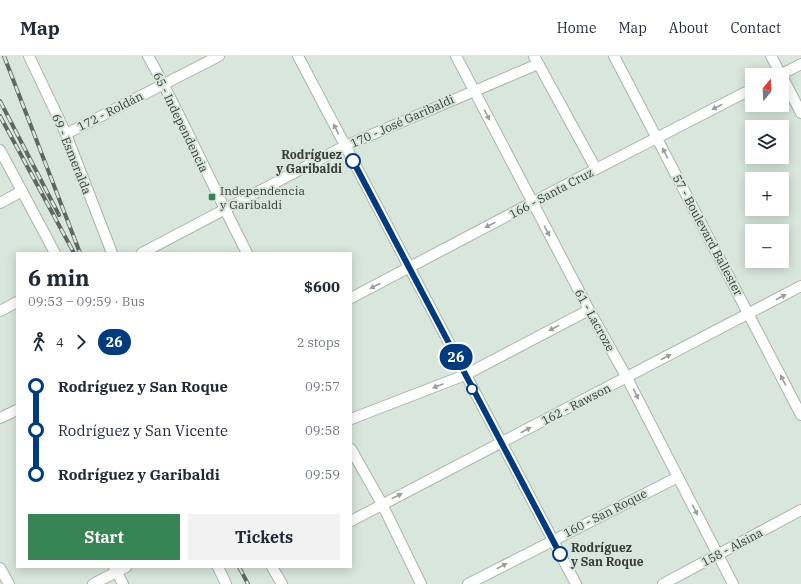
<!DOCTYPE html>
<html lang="en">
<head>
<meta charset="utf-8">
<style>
	:root { --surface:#fff; --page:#f2f2f3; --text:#1f2937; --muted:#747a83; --line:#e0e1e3; --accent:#378555 }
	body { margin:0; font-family:"IBM Plex Serif",serif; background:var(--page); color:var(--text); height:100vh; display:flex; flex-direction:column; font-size:15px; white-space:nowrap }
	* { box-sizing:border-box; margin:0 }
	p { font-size:13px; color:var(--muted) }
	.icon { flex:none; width:22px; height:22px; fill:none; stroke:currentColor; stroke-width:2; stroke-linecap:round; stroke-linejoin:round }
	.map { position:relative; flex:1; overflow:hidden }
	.drawer { position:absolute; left:16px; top:196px; width:336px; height:316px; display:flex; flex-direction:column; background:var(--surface); border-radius:0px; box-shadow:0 2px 10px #0003 }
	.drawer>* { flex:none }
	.badge { padding:0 8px; border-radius:13px; font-size:14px; line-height:26px }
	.needle { width:26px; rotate:18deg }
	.buttons { position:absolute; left:745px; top:12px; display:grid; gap:8px }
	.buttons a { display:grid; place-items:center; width:44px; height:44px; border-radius:0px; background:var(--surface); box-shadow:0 2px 10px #0003; font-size:20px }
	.map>.badge { position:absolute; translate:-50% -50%; box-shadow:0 0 0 2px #fff }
	.legs { display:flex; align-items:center; gap:6px; height:44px; padding:0 12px; font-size:13px }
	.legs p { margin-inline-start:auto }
	.summary { display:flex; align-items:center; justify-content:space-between; height:68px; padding:0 12px }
	h1 { font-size:22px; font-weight:700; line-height:30px }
	.action { display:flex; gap:8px; margin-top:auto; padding:8px 12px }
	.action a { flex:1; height:46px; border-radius:0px; background:var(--accent); color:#fff; font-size:16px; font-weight:700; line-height:46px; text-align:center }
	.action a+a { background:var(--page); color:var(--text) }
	ul { padding:0 12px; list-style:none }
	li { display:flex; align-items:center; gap:14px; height:44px; font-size:15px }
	li i { display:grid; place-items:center; width:6px; height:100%; margin:0 5px; background:currentColor }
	li i::after { content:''; width:10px; height:10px; margin:-5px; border:3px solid; border-radius:50%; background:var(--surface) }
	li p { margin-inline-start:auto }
	li:first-child i { background:linear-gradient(#0000 50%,currentColor 0) }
	li:last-child i { background:linear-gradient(currentColor 50%,#0000 0) }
	header { display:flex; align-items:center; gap:24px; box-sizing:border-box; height:56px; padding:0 20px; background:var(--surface); border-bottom:1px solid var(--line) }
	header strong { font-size:19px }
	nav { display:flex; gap:22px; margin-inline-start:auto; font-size:14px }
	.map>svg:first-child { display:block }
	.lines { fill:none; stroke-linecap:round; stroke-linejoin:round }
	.street-casing { stroke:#a7b5ab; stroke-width:12 }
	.street { stroke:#fff; stroke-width:10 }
	.rail-casing { stroke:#5f6761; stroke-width:4 }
	.rail { stroke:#d8e6dc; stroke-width:2.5; stroke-dasharray:8; stroke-linecap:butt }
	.oneway { fill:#9b9e9c }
	.line-1-casing { stroke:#fff; stroke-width:9 }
	.line-1 { stroke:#003b80; stroke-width:6 }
	.stop-1-dot { fill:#fff; stroke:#003b80; stroke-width:2 }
	.poi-dot { fill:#378555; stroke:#d8e6dc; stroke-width:1.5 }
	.labels { text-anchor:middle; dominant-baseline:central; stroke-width:4; stroke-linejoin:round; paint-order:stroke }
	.street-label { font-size:12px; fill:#373c38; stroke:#d8e6dc }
	.stop-label { font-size:12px; font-weight:bold; fill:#373c38; stroke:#d8e6dc; text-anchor:end }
	.poi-label { font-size:12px; fill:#373c38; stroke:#d8e6dc; text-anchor:start }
</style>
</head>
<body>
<header>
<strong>Map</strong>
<nav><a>Home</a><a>Map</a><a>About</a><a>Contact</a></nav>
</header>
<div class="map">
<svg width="801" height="528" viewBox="0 0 801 528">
	<rect width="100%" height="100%" fill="#d8e6dc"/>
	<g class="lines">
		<g class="street-casing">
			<g id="street">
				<path d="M29,0l37,78 46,119"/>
				<path d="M148,0c36,64 65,132 99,197"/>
				<path d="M298,0l278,528"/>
				<path d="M456,0l133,254 38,68 106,206"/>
				<path d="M534,0l62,113"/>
				<path d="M614,0l187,359"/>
				<path d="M771,0l10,19"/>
				<path d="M780,19l21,-11"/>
				<path d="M782,20l19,37"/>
				<path d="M66,78l153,-78"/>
				<path d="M0,94l55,103"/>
				<path d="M0,147l22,-12"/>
				<path d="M142,197l203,-107 193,-82"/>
				<path d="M351,242l245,-129 156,-80"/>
				<path d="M0,255l17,-9"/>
				<path d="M0,362l17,-8"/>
				<path d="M351,363l114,-44 124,-65"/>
				<path d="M351,393l31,55 39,80"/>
				<path d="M351,465l450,-235"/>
				<path d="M114,511l9,17"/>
				<path d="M218,511l8,17"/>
				<path d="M272,511l10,17"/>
				<path d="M0,512l9,16"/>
				<path d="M93,528l33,-17"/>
				<path d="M468,528l210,-107"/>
				<path d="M663,528l138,-74"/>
			</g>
		</g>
		<use href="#street" class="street"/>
		<g class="rail-casing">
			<g id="rail">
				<path d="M4,0l76,197"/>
				<path d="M0,45l59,114"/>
				<path d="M0,60l74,137"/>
				<path d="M239,511l9,17"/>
			</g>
		</g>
		<use href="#rail" class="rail"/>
	</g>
	<defs><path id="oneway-solid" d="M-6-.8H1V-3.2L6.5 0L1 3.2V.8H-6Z"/></defs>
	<g class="oneway">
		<use href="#oneway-solid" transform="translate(717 51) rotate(153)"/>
		<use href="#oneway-solid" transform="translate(487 59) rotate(63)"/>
		<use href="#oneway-solid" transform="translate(336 73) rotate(-118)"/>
		<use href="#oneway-solid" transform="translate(665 97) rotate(-118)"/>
		<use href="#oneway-solid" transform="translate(490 169) rotate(153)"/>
		<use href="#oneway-solid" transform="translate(547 175) rotate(62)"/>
		<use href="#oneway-solid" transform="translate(375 230) rotate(152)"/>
		<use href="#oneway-solid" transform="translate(781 241) rotate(-27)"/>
		<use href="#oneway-solid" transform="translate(554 272) rotate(152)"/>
		<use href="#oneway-solid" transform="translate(666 301) rotate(-28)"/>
		<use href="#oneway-solid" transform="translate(783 324) rotate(-117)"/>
		<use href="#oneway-solid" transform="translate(438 330) rotate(159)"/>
		<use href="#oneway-solid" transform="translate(636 338) rotate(63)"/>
		<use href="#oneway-solid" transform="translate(526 374) rotate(-27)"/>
		<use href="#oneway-solid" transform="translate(397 440) rotate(-27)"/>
		<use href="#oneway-solid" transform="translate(695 454) rotate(63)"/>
		<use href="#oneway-solid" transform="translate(502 510) rotate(-28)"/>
	</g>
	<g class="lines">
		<g class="line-1-casing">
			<path id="line-1" d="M353,105l207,393"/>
		</g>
		<use href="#line-1" class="line-1"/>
	</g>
	<g class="stop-1-dot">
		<circle cx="353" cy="105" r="7"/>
		<circle cx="472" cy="333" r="5"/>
		<circle cx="560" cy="498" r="7"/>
	</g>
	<rect class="poi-dot" x="208" y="137" width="8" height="8" rx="2"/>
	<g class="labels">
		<g class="street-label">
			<text transform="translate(110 55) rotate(-27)">172 - Roldán</text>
			<text transform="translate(402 65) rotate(-24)">170 - José Garibaldi</text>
			<text transform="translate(181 66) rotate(64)">65 - Independencia</text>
			<text transform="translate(72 98) rotate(68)">69 - Esmeralda</text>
			<text transform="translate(551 137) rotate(-28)">166 - Santa Cruz</text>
			<text transform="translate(708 179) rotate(62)">57 - Boulevard Ballester</text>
			<text transform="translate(595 264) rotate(61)">61 - Lacroze</text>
			<text transform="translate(576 348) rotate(-27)">162 - Rawson</text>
			<text transform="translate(605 457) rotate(-27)">160 - San Roque</text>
			<text transform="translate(732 491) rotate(-28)">158 - Alsina</text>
		</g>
		<g class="stop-label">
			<text x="342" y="98">Rodríguez<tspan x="342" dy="14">y Garibaldi</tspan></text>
			<text x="571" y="491" text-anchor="start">Rodríguez<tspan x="571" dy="14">y San Roque</tspan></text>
		</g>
		<g class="poi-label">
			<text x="220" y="134">Independencia<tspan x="220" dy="14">y Garibaldi</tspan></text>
		</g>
	</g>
</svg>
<div class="buttons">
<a><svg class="needle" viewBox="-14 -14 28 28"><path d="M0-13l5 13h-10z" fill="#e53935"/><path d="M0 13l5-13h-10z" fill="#747a83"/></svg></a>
<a><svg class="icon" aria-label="layers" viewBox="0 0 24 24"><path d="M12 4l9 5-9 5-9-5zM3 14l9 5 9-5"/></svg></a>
<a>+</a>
<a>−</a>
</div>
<b class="badge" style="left:456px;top:301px;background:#003b80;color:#fff">26</b>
<section class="drawer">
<div class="summary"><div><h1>6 min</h1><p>09:53 – 09:59 · Bus</p></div><b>$600</b></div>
<div class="legs"><svg class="icon" aria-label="walk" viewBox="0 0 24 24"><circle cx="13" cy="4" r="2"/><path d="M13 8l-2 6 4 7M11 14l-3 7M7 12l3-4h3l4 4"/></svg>4<svg class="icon" aria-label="forward" viewBox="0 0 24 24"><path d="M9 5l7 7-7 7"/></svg><b class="badge" style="background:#003b80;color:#fff">26</b><p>2 stops</p></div>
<ul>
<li><i style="color:#003b80"></i><b>Rodríguez y San Roque</b><p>09:57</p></li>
<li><i style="color:#003b80"></i><span>Rodríguez y San Vicente</span><p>09:58</p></li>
<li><i style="color:#003b80"></i><b>Rodríguez y Garibaldi</b><p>09:59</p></li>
</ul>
<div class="action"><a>Start</a><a>Tickets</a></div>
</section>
</div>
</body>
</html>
